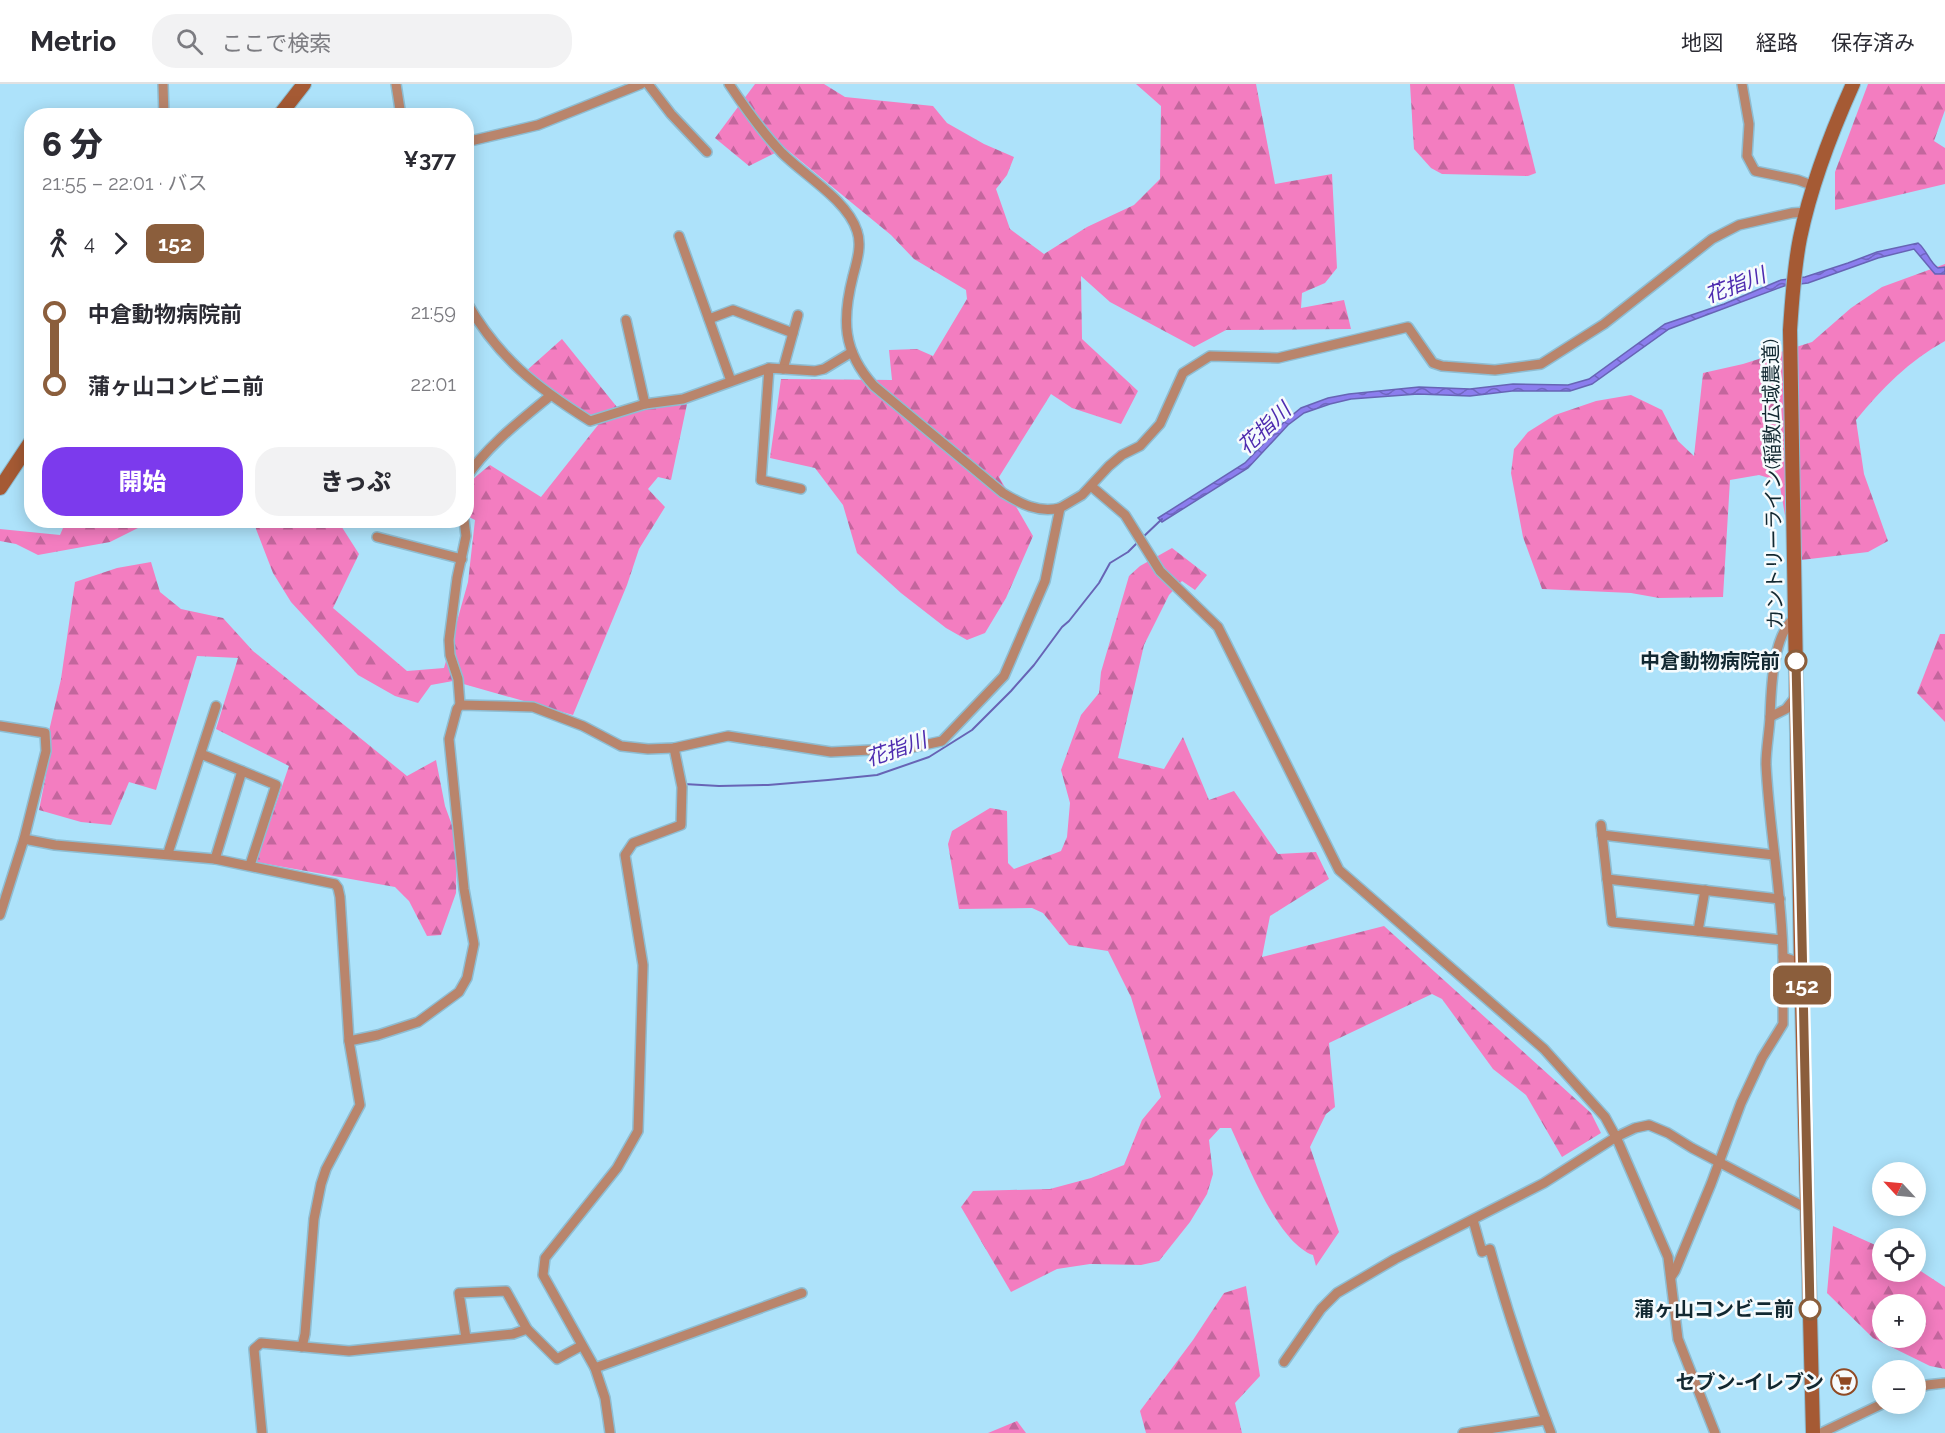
<!DOCTYPE html>
<html lang="ja">
<head>
<meta charset="utf-8">
<style>
	:root { --surface:#fff; --page:#f2f2f3; --text:#2b2b33; --muted:#7c7c81; --line:#e1e1e2; --accent:#7c3aed }
	body { margin:0; font-family:Raleway,"Noto Sans JP",sans-serif; background:var(--page); color:var(--text); height:100vh; display:flex; flex-direction:column; font-size:22px; white-space:nowrap }
	* { box-sizing:border-box; margin:0 }
	p { font-size:20px; color:var(--muted) }
	.icon { flex:none; width:33px; height:33px; fill:none; stroke:currentColor; stroke-width:2; stroke-linecap:round; stroke-linejoin:round }
	.map { position:relative; flex:1; overflow:hidden }
	.details { position:absolute; left:24px; top:24px; width:450px; height:420px; display:flex; flex-direction:column; background:var(--surface); border-radius:24px; box-shadow:0 3px 15px #0003 }
	.details>* { flex:none }
	.badge { padding:0 12px; border-radius:9px; font-size:21px; line-height:39px }
	.needle { width:39px; rotate:296deg }
	.controls { position:absolute; left:1872px; top:1078px; display:grid; gap:12px }
	.controls a { display:grid; place-items:center; width:54px; height:54px; border-radius:50%; background:var(--surface); box-shadow:0 3px 15px #0003; font-size:30px }
	.map>.badge { position:absolute; translate:-50% -50%; box-shadow:0 0 0 3px #fff }
	.legs { display:flex; align-items:center; gap:9px; height:66px; padding:0 18px; font-size:20px }
	.legs p { margin-inline-start:auto }
	.head { display:flex; align-items:center; justify-content:space-between; height:102px; padding:0 18px }
	h1 { font-size:33px; font-weight:800; line-height:45px }
	.primary-button { display:flex; gap:12px; margin-top:auto; padding:12px 18px }
	.primary-button a { flex:1; height:69px; border-radius:24px; background:var(--accent); color:#fff; font-size:24px; font-weight:800; line-height:69px; text-align:center }
	.primary-button a+a { background:var(--page); color:var(--text) }
	ul { padding:0 18px; list-style:none }
	li { display:flex; align-items:center; gap:21px; height:72px; font-size:22px }
	li i { display:grid; place-items:center; width:9px; height:100%; margin:0 8px; background:currentColor }
	li i::after { content:''; width:15px; height:15px; margin:-8px; border:4px solid; border-radius:50%; background:var(--surface) }
	li p { margin-inline-start:auto }
	li:first-child i { background:linear-gradient(#0000 50%,currentColor 0) }
	li:last-child i { background:linear-gradient(currentColor 50%,#0000 0) }
	header { display:flex; align-items:center; gap:36px; box-sizing:border-box; height:84px; padding:0 30px; background:var(--surface); border-bottom:2px solid var(--line) }
	header strong { font-size:28px }
	nav { display:flex; gap:33px; margin-inline-start:auto; font-size:21px }
	.search { width:420px; height:54px; background:var(--page); display:flex; align-items:center; gap:15px; box-sizing:border-box; padding:0 21px; border-radius:24px; color:var(--muted); font-size:22px }
	.map>svg:first-child { display:block }
	.forest { fill:url(#forest-firs); fill-rule:evenodd }
	.water { fill:url(#water-waves); stroke:#6764b5; stroke-width:1.5 }
	.lines { fill:none; stroke-linecap:round; stroke-linejoin:round }
	.stream { stroke:#6764b5; stroke-width:2 }
	.street-casing { stroke:#8ebdd2; stroke-width:12 }
	.secondary-casing { stroke:#8ebdd2; stroke-width:16 }
	.street { stroke:#b9856c; stroke-width:9 }
	.secondary { stroke:#a55a34; stroke-width:14 }
	.line-1-casing { stroke:#fff; stroke-width:14 }
	.line-1 { stroke:#8b5e3c; stroke-width:9 }
	.stop-1-dot { fill:#fff; stroke:#8b5e3c; stroke-width:3 }
	.labels { text-anchor:middle; dominant-baseline:central; stroke-width:5; stroke-linejoin:round; paint-order:stroke }
	.street-label { font-size:20px; fill:#122831; stroke:#f6fbfd }
	.stop-label { font-size:20px; font-weight:bold; fill:#122831; stroke:#f6fbfd; text-anchor:end }
	.poi-label { font-size:20px; font-weight:bold; fill:#122831; stroke:#f6fbfd; text-anchor:end }
	.water-label { font-size:21px; font-style:italic; fill:#4e2cb0; stroke:#f6fbfd }
</style>
</head>
<body>
<header>
<strong>Metrio</strong>
<div class="search"><svg class="icon" aria-label="search" viewBox="0 0 24 24"><circle cx="10" cy="10" r="6"/><path d="M15 15l6 6"/></svg>ここで検索</div>
<nav><a>地図</a><a>経路</a><a>保存済み</a></nav>
</header>
<div class="map">
<svg width="1945" height="1349" viewBox="0 0 1945 1349">
	<defs>
		<pattern id="forest-firs" width="22" height="20" patternUnits="userSpaceOnUse" patternTransform="scale(1.5)"><rect width="22" height="20" fill="#f37dc0"/><path d="M5 1l3.5 6h-7zM16 11l3.5 6h-7z" fill="#c3669d"/></pattern>
		<pattern id="water-waves" width="16" height="10" patternUnits="userSpaceOnUse" patternTransform="scale(1.5)"><rect width="16" height="10" fill="#8b7dee"/><path d="M0 5q4-4 8 0t8 0" fill="none" stroke="#7066c1"/></pattern>
	</defs>
	<rect width="100%" height="100%" fill="#ade2fa"/>
	<g class="forest">
		<path d="M755,0h69l21,13 88,9 14,17 37,21 30,13 -7,18 -11,14 14,40 34,25 43,-27 47,-22 26,-26 1,-73 -25,-22h120l19,100 57,-10 5,94 -12,15 -23,10 -1,15 43,-8 7,29 -125,1 -32,17 -84,-45 -29,-26 1,63 56,52 -17,33 -49,-16 -21,-14 -52,83 34,59 -27,62 -21,35 -18,7 -21,-12 -45,-35 -44,-40 -14,-48 -28,-37 -45,-10 11,-79 111,1 -3,-30 28,-1 16,7 34,-57 -1,-9 -52,-31 -23,-24 -106,-87 -36,18 -34,-28z"/>
		<path d="M1410,0h104l22,89 -8,3 -86,-2 -11,-6 -17,-19z"/>
		<path d="M1868,0h77v26l-11,31 11,7v36l-110,26v-38z"/>
		<path d="M1945,180v77c-36,20 -63,47 -89,79l8,54 24,67 -20,11 -75,9 -14,-80 -20,-6 -29,5 -7,117 -64,1 -28,-5 -89,-4 -19,-52 -12,-64 3,-24 14,-17 27,-17 41,-14 35,-6 31,15 16,31 16,15 9,-83 40,-9 69,-22 39,-34 31,-21z"/>
		<path d="M562,255l59,73 66,-8 -16,76 -13,-3 -10,12 17,18 -26,42 -12,36 -54,130 -120,-34 -22,4 -13,18 -23,-7 -37,-21 -67,-73 -18,-29 -17,-44 -1,-8h83l21,33 -26,54 74,63 37,-3 24,-86 7,-62 -8,-4c0,-33 -3,-30 23,-51l51,32 57,-72 -73,-53z"/>
		<path d="M66,437v-1l76,1v5l-32,16 -72,13 -22,-11 -16,-3v-12l60,6z"/>
		<path d="M1172,464l35,27 -12,15 -13,-9 -13,14 -25,50 -26,113 46,11 19,-32 26,63 25,-9 44,63 38,-2 13,27 -59,37 -8,41 122,-31 207,187 10,20 -39,24 -36,-62 -33,-26 -51,-70 -10,-5 -103,49 6,64 -9,7 -16,33 29,85 -23,34 -3,-11c-36,-13 -66,-93 -82,-127h-11l-11,12 4,34 -6,20 -17,28 -31,39 -18,4 -51,-1 -33,5 -46,23 -50,-85 12,-16 77,-2 41,-11 33,-13 18,-45 19,-23 -30,-100 -23,-46 -39,-6 -26,-32 -11,-5 -73,1 -11,-65 4,-13 38,-23 17,3 1,52 6,6 47,-18 6,-14 3,-34 -9,-33 20,-55 18,-22 2,-21 28,-96 11,-10z"/>
		<path d="M151,478l9,30 21,17 42,9 30,33 154,125 29,-16 9,46 12,33 -1,54 -15,42 -14,1 -18,-35 -14,-14 -139,-25 33,-96 -73,-37 22,-71 -41,-2 -41,134 -27,-8 -18,43 -30,-3 -42,-12 7,-35 3,-44 12,-52 14,-97 42,-14z"/>
		<path d="M1940,550h5v88l-28,-29z"/>
		<path d="M1833,1142l49,22v24h34v-4l29,19v82l-15,-3 -57,-28 -46,-45zM1882,1221h34v33h-34z"/>
		<path d="M1246,1202l14,90 -25,27 7,30h-96l-6,-22 53,-71 31,-47z"/>
		<path d="M1017,1337l9,12h-38z"/>
	</g>
	<path class="water" d="M1918,159c9,7 11,19 20,25l7,-1v7h-10l-21,-25 -36,9 -70,25 -24,3 -115,43 -77,55 -22,7h-58l-42,5 -52,-2 -67,5 -21,5 -26,9 -16,12 -40,43 -86,54 -4,-4 87,-55 40,-42 16,-13 27,-10 21,-4 70,-7 51,2 43,-5 55,1 21,-6 76,-55 59,-20 57,-24 24,-3 43,-14 29,-11z"/>
	<g class="lines">
		<g class="stream">
			<path d="M1142,454l20,-19"/>
			<path d="M684,700l35,2 49,-1 60,-5 49,-5 52,-18 43,-27 39,-39 23,-26 28,-38 7,-6 30,-38 11,-20 18,-11 10,-10"/>
		</g>
		<g class="street-casing">
			<g id="street">
				<path d="M163,0l1,32"/>
				<path d="M396,0l5,32"/>
				<path d="M648,0l23,30 36,38"/>
				<path d="M729,0c16,24 33,48 53,69 23,23 65,47 75,78 5,14 0,30 -4,45 -11,43 -11,75 21,110l129,107c18,11 35,20 57,15"/>
				<path d="M1742,0l7,40 -2,32 8,15 43,9 16,6"/>
				<path d="M466,58l72,-17 103,-41"/>
				<path d="M679,152l52,145"/>
				<path d="M466,217c32,57 70,86 124,120l55,-17 38,-5 86,-31"/>
				<path d="M709,235l24,-9 60,23"/>
				<path d="M626,236l19,84"/>
				<path d="M783,285l15,-54"/>
				<path d="M466,394c21,-32 55,-58 84,-82"/>
				<path d="M1091,402l34,29 35,56 58,56 121,243 205,179 61,68 12,22 51,118 10,82 37,94"/>
				<path d="M801,405l-40,-9 8,-112 46,3 9,-2 28,-17"/>
				<path d="M377,453l85,22"/>
				<path d="M1795,534c-23,16 -24,74 -25,100 -1,16 -4,31 -4,46 3,65 16,128 17,193l18,6"/>
				<path d="M460,621l-2,-26 -8,-24 -1,-15 8,-62 9,-42 -2,-16"/>
				<path d="M1770,633l16,-8 11,-14"/>
				<path d="M0,642l45,7 1,18 -22,88 -24,76"/>
				<path d="M201,670l75,31 -26,80"/>
				<path d="M1601,741l11,97 170,18"/>
				<path d="M1602,751l172,20"/>
				<path d="M24,755l31,6 160,14 120,25 3,4 2,9 9,144"/>
				<path d="M168,769l48,-147"/>
				<path d="M215,775l27,-88"/>
				<path d="M1607,795l173,20"/>
				<path d="M1698,847l7,-41"/>
				<path d="M1473,1136l9,32 8,-3c17,62 38,124 61,184"/>
				<path d="M1671,1193l4,-6 36,-87 30,-81 21,-45 21,-34v-67"/>
				<path d="M466,1254l-7,-45 47,-2 21,38 30,30 24,-13"/>
				<path d="M302,1263l3,-13 9,-115 7,-35 5,-15 34,-64 -11,-64 29,-6 40,-13 41,-30 8,-14 7,-34 -10,-55 -15,-150 8,-30 3,-4 73,2 50,19 38,20 27,3 26,-1 54,-12 103,16 79,-4 32,-7 62,-65 41,-95 15,-73 22,-13 27,-29 13,-11 18,-9 20,-22 23,-51 27,-17 68,2 130,-31 25,36 9,3 53,4 46,-6 63,-40 108,-85 27,-14 53,-12 15,-1"/>
				<path d="M1284,1278l37,-53 16,-16 58,-34 149,-76 72,-46 19,-9 14,-3 19,8 24,15 116,61"/>
				<path d="M595,1284l207,-75"/>
				<path d="M1916,1305l11,-4 18,-2"/>
				<path d="M262,1349l-8,-84 7,-6 88,8 164,-17 14,-5"/>
				<path d="M610,1349l-5,-35 -10,-30 -52,-93 2,-17 72,-90 21,-37 5,-166 -18,-110 8,-12 48,-18 1,-38 -8,-39"/>
				<path d="M1463,1349l83,-13"/>
				<path d="M1821,1349l61,-29"/>
			</g>
		</g>
		<g class="secondary-casing">
			<g id="secondary">
				<path d="M279,32l25,-32"/>
				<path d="M0,404l32,-48"/>
				<path d="M1813,1349l-12,-470 -11,-633c2,-30 4,-62 10,-92 11,-53 31,-105 53,-154"/>
			</g>
		</g>
		<use href="#street" class="street"/>
		<use href="#secondary" class="secondary"/>
	</g>
	<g class="lines">
		<g class="line-1-casing">
			<path id="line-1" d="M1796,577l14,648"/>
		</g>
		<use href="#line-1" class="line-1"/>
	</g>
	<defs>
		<g id="supermarket-ring" transform="scale(1.35)"><circle r="9.5" fill="#f6fbfd" stroke="#904a24" stroke-width="1.5"/><path d="M-6-5.5h2.5l.6 2H6L4.5 2H-2.5L-4.4-4H-6ZM-1.5 3.2a1.3 1.3 0 1 0 .1 0ZM3 3.2a1.3 1.3 0 1 0 .1 0Z" fill="#904a24"/></g>
	</defs>
	<g fill-rule="evenodd">
		<use href="#supermarket-ring" x="1844" y="1298"/>
	</g>
	<g class="stop-1-dot">
		<circle cx="1796" cy="577" r="10"/>
		<circle cx="1810" cy="1225" r="10"/>
	</g>
	<g class="labels">
		<g class="street-label">
			<text transform="translate(1773 400) rotate(-91)">カントリーライン(稲敷広域農道)</text>
		</g>
		<g class="stop-label">
			<text x="1780" y="577">中倉動物病院前</text>
			<text x="1794" y="1225">蒲ヶ山コンビニ前</text>
		</g>
		<g class="poi-label">
			<text x="1824" y="1298">セブン-イレブン</text>
		</g>
		<g class="water-label">
			<text transform="translate(1735 201) rotate(-21)">花指川</text>
			<text transform="translate(1264 344) rotate(-43)">花指川</text>
			<text transform="translate(896 665) rotate(-19)">花指川</text>
		</g>
	</g>
</svg>
<div class="controls">
<a><svg class="needle" viewBox="-14 -14 28 28"><path d="M0-13l5 13h-10z" fill="#e53935"/><path d="M0 13l5-13h-10z" fill="#7c7c81"/></svg></a>
<a><svg class="icon" aria-label="locate" viewBox="0 0 24 24"><circle cx="12" cy="12" r="6"/><path d="M12 2v4M12 18v4M2 12h4M18 12h4"/></svg></a>
<a>+</a>
<a>−</a>
</div>
<b class="badge" style="left:1802px;top:901px;background:#8b5e3c;color:#fff">152</b>
<section class="details">
<div class="head"><div><h1>6 分</h1><p>21:55 – 22:01 · バス</p></div><b>¥377</b></div>
<div class="legs"><svg class="icon" aria-label="walk" viewBox="0 0 24 24"><circle cx="13" cy="4" r="2"/><path d="M13 8l-2 6 4 7M11 14l-3 7M7 12l3-4h3l4 4"/></svg>4<svg class="icon" aria-label="forward" viewBox="0 0 24 24"><path d="M9 5l7 7-7 7"/></svg><b class="badge" style="background:#8b5e3c;color:#fff">152</b></div>
<ul>
<li><i style="color:#8b5e3c"></i><b>中倉動物病院前</b><p>21:59</p></li>
<li><i style="color:#8b5e3c"></i><b>蒲ヶ山コンビニ前</b><p>22:01</p></li>
</ul>
<div class="primary-button"><a>開始</a><a>きっぷ</a></div>
</section>
</div>
</body>
</html>
